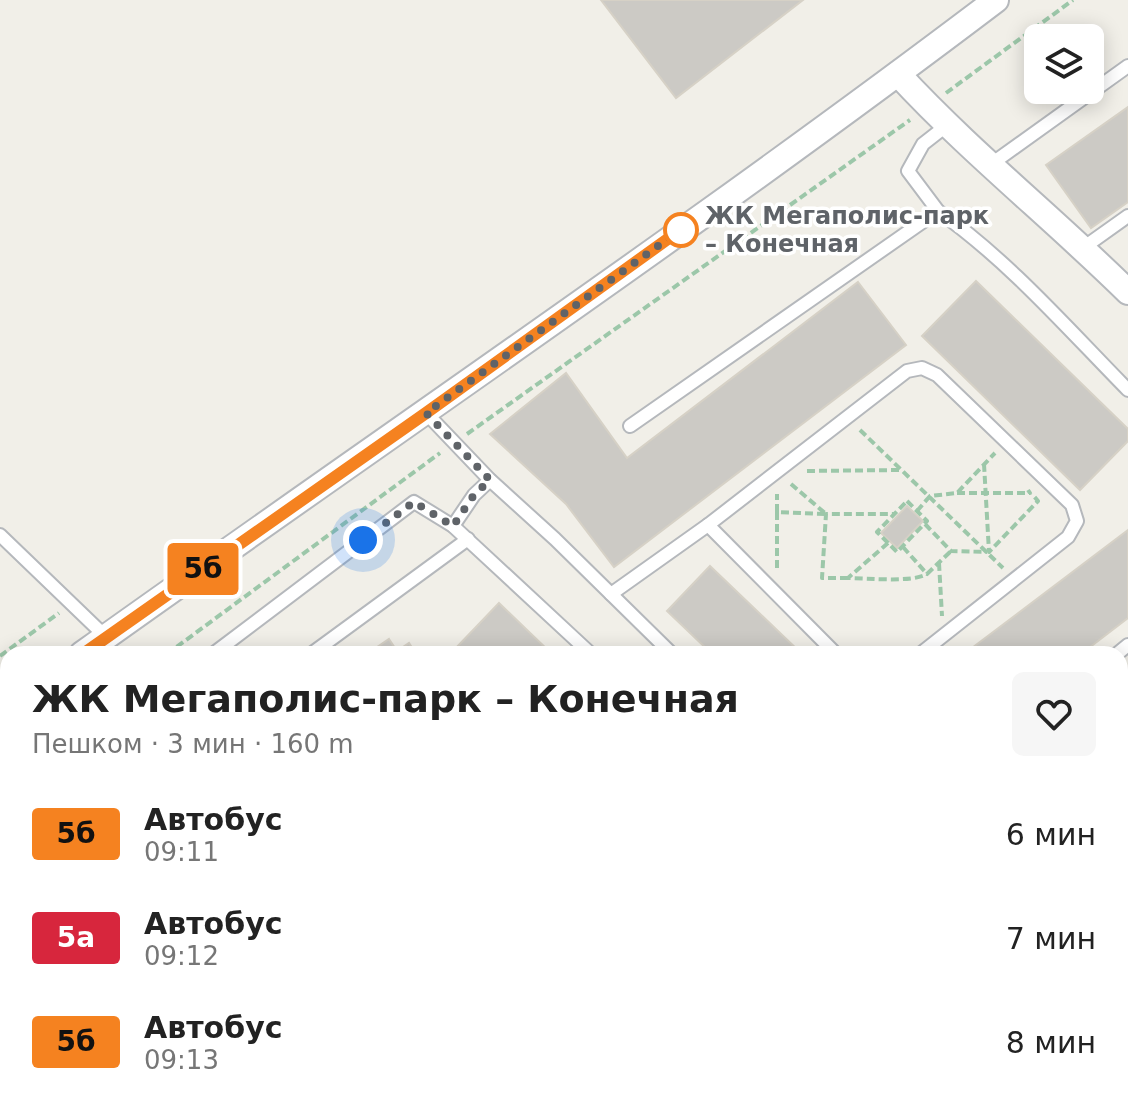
<!DOCTYPE html>
<html lang="ru">
<head>
<meta charset="utf-8">
<style>
	:root { --surface:#fff; --page:#f6f6f6; --text:#222; --muted:#767676 }
	body { margin:0; font-family:"DejaVu Sans",sans-serif; background:var(--page); color:var(--text); height:100vh; display:flex; flex-direction:column; font-size:30px; white-space:nowrap }
	* { box-sizing:border-box; margin:0 }
	p { font-size:26px; color:var(--muted) }
	.icon { flex:none; width:44px; height:44px; fill:none; stroke:currentColor; stroke-width:2; stroke-linecap:round; stroke-linejoin:round }
	.map { position:relative; flex:1; overflow:hidden }
	.drawer { position:absolute; left:0px; top:646px; width:1128px; height:466px; display:flex; flex-direction:column; background:var(--surface); border-radius:24px 24px 0 0; box-shadow:0 4px 20px #0003 }
	.drawer>* { flex:none }
	.badge { padding:0 16px; border-radius:6px; font-size:28px; line-height:52px }
	.controls { position:absolute; left:1024px; top:24px; display:grid; gap:16px }
	.controls a { display:grid; place-items:center; width:80px; height:80px; border-radius:12px; background:var(--surface); box-shadow:0 4px 20px #0003; font-size:40px }
	.you { position:absolute; width:40px; height:40px; margin:-20px; border:6px solid #fff; border-radius:50%; background:#1a73e8; box-shadow:0 0 0 12px #1a73e833 }
	.map>.badge { position:absolute; translate:-50% -50%; box-shadow:0 0 0 4px #fff }
	.round { display:grid; place-items:center; flex:none; width:84px; height:84px; border-radius:12px; background:var(--page) }
	.headline { display:flex; align-items:center; justify-content:space-between; height:136px; padding:0 32px }
	h1 { font-size:38px; font-weight:700; line-height:60px }
	ul { padding:0; list-style:none }
	li { display:flex; align-items:center; gap:24px; height:104px; padding:0 32px }
	li div { flex:1 }
	li b { display:block; font-size:30px }
	li em { font-style:normal }
	li .badge { min-width:88px; font-weight:700; text-align:center }
	.map>svg:first-child { display:block }
	.green { fill:#c5e8c5 }
	.building { fill:#cccac5; stroke:#d6d1c6; stroke-width:2 }
	.lines { fill:none; stroke-linecap:round; stroke-linejoin:round }
	.service-casing { stroke:#b5b8bc; stroke-width:16 }
	.minor-casing { stroke:#b5b8bc; stroke-width:28 }
	.path { stroke:#9cc7a9; stroke-width:4; stroke-dasharray:8 4; stroke-linecap:butt }
	.service { stroke:#fff; stroke-width:12 }
	.minor { stroke:#fff; stroke-width:24 }
	.line-casing { stroke:#fff; stroke-width:18 }
	.line { stroke:#f58220; stroke-width:12 }
	.walk { stroke:#5f6368; stroke-width:8; stroke-dasharray:0 14.4 }
	.stop-dot { fill:#fff; stroke:#f58220; stroke-width:4 }
	.labels { text-anchor:middle; dominant-baseline:central; stroke-width:7; stroke-linejoin:round; paint-order:stroke }
	.stop-label { font-size:24px; font-weight:bold; fill:#5f6368; stroke:#fff; text-anchor:start }
</style>
</head>
<body>
<div class="map">
<svg width="1128" height="1111" viewBox="0 0 1128 1111">
	<rect width="100%" height="100%" fill="#f1efe8"/>
	<path class="green" d="M1128,831v280h-417l7,-7h402v-269z"/>
	<g class="building">
		<path d="M601,0h202l-127,98z"/>
		<path d="M1128,107v95l-37,26 -45,-63z"/>
		<path d="M976,281l152,148v12l-48,49 -158,-154z"/>
		<path d="M858,282l48,63 -292,222 -48,-63 -76,-70 76,-61 61,85z"/>
		<path d="M907,506l16,15 -26,27 -16,-15z"/>
		<path d="M1128,530v88l-47,36h-117z"/>
		<path d="M710,566l92,88h-90l-45,-43z"/>
		<path d="M499,603l53,51h-96l-3,-3z"/>
		<path d="M389,639l8,12 12,-8 7,11h-49z"/>
		<path d="M0,940l8,8v73l-8,-8z"/>
		<path d="M88,1104h53l-8,7h-38z"/>
	</g>
	<g class="lines">
		<g class="service-casing">
			<g id="service">
				<path d="M990,165l138,-99"/>
				<path d="M938,211c71,50 129,117 190,179"/>
				<path d="M1083,248l45,-32"/>
				<path d="M426,413l64,67 65,59 117,115"/>
				<path d="M630,426l308,-215 -30,-40 15,-27 23,-18"/>
				<path d="M708,525l128,129"/>
				<path d="M453,526l21,-31 16,-15"/>
				<path d="M0,535l106,102"/>
				<path d="M611,594l97,-69 199,-154 15,-3 15,7 135,130 5,16 -9,16 -148,117"/>
				<path d="M213,654l201,-152 39,24 138,128"/>
				<path d="M311,654l157,-115"/>
				<path d="M1117,654l11,-9"/>
				<path d="M1120,733l8,-6"/>
				<path d="M0,881l8,-6"/>
				<path d="M0,893l8,9"/>
				<path d="M0,1089l8,8"/>
				<path d="M15,1104l7,7"/>
				<path d="M206,1104l7,7"/>
				<path d="M323,1104l7,7"/>
				<path d="M177,1111l9,-7"/>
				<path d="M496,1111l9,-7"/>
				<path d="M590,1111l9,-7"/>
			</g>
		</g>
		<g class="minor-casing">
			<g id="minor">
				<path d="M898,74c72,78 155,144 230,218"/>
				<path d="M82,654c305,-218 616,-428 914,-654"/>
				<path d="M0,713l8,-6"/>
			</g>
		</g>
		<g class="path">
			<path d="M946,93l127,-93"/>
			<path d="M860,430l143,138"/>
			<path d="M467,434l443,-314"/>
			<path d="M984,464l5,88 49,-51 -6,-7"/>
			<path d="M807,471l95,-1"/>
			<path d="M791,484l35,30"/>
			<path d="M957,493h73l-2,-3"/>
			<path d="M907,501l20,20 -30,31 -20,-20z"/>
			<path d="M917,511l13,-15 27,-3 38,-40"/>
			<path d="M777,512v-18"/>
			<path d="M925,524l26,27 36,1"/>
			<path d="M888,543l-40,35c19,0 64,5 79,-4"/>
			<path d="M903,547l24,27 24,-23"/>
			<path d="M939,563l3,53"/>
			<path d="M777,568v-56l49,2"/>
			<path d="M848,578h-26l4,-64h69"/>
			<path d="M167,654l273,-201"/>
			<path d="M0,656l59,-43"/>
			<path d="M0,777l8,-6"/>
		</g>
		<use href="#service" class="service"/>
		<use href="#minor" class="minor"/>
	</g>
	<g class="lines">
		<g class="line-casing">
			<path id="line" d="M83,654l343,-241 257,-185"/>
		</g>
		<use href="#line" class="line"/>
		<path class="walk" d="M363,540l51,-38 39,24 21,-31 16,-15 -64,-67 257,-185 -2,2"/>
	</g>
	<circle class="stop-dot" cx="681" cy="230" r="16"/>
	<g class="labels">
		<g class="stop-label">
			<text x="705" y="216">ЖК Мегаполис-парк<tspan x="705" dy="28">– Конечная</tspan></text>
		</g>
	</g>
</svg>
<div class="controls">
<a><svg class="icon" aria-label="layers" viewBox="0 0 24 24"><path d="M12 4l9 5-9 5-9-5zM3 14l9 5 9-5"/></svg></a>
</div>
<div class="you" style="left:363px;top:540px"></div>
<b class="badge" style="left:203px;top:569px;background:#f58220;color:#111">5б</b>
<section class="drawer">
<div class="headline"><div><h1>ЖК Мегаполис-парк – Конечная</h1><p>Пешком · 3 мин · 160 m</p></div><a class="round"><svg class="icon" aria-label="heart" viewBox="0 0 24 24"><path d="M12 20l-8-8c-3-5 5-10 8-4 3-6 11-1 8 4z"/></svg></a></div>
<ul>
<li><span class="badge" style="background:#f58220;color:#111">5б</span><div><b>Автобус</b><p>09:11</p></div><em>6 мин</em></li>
<li><span class="badge" style="background:#d7263d;color:#fff">5а</span><div><b>Автобус</b><p>09:12</p></div><em>7 мин</em></li>
<li><span class="badge" style="background:#f58220;color:#111">5б</span><div><b>Автобус</b><p>09:13</p></div><em>8 мин</em></li>
</ul>
</section>
</div>
</body>
</html>
